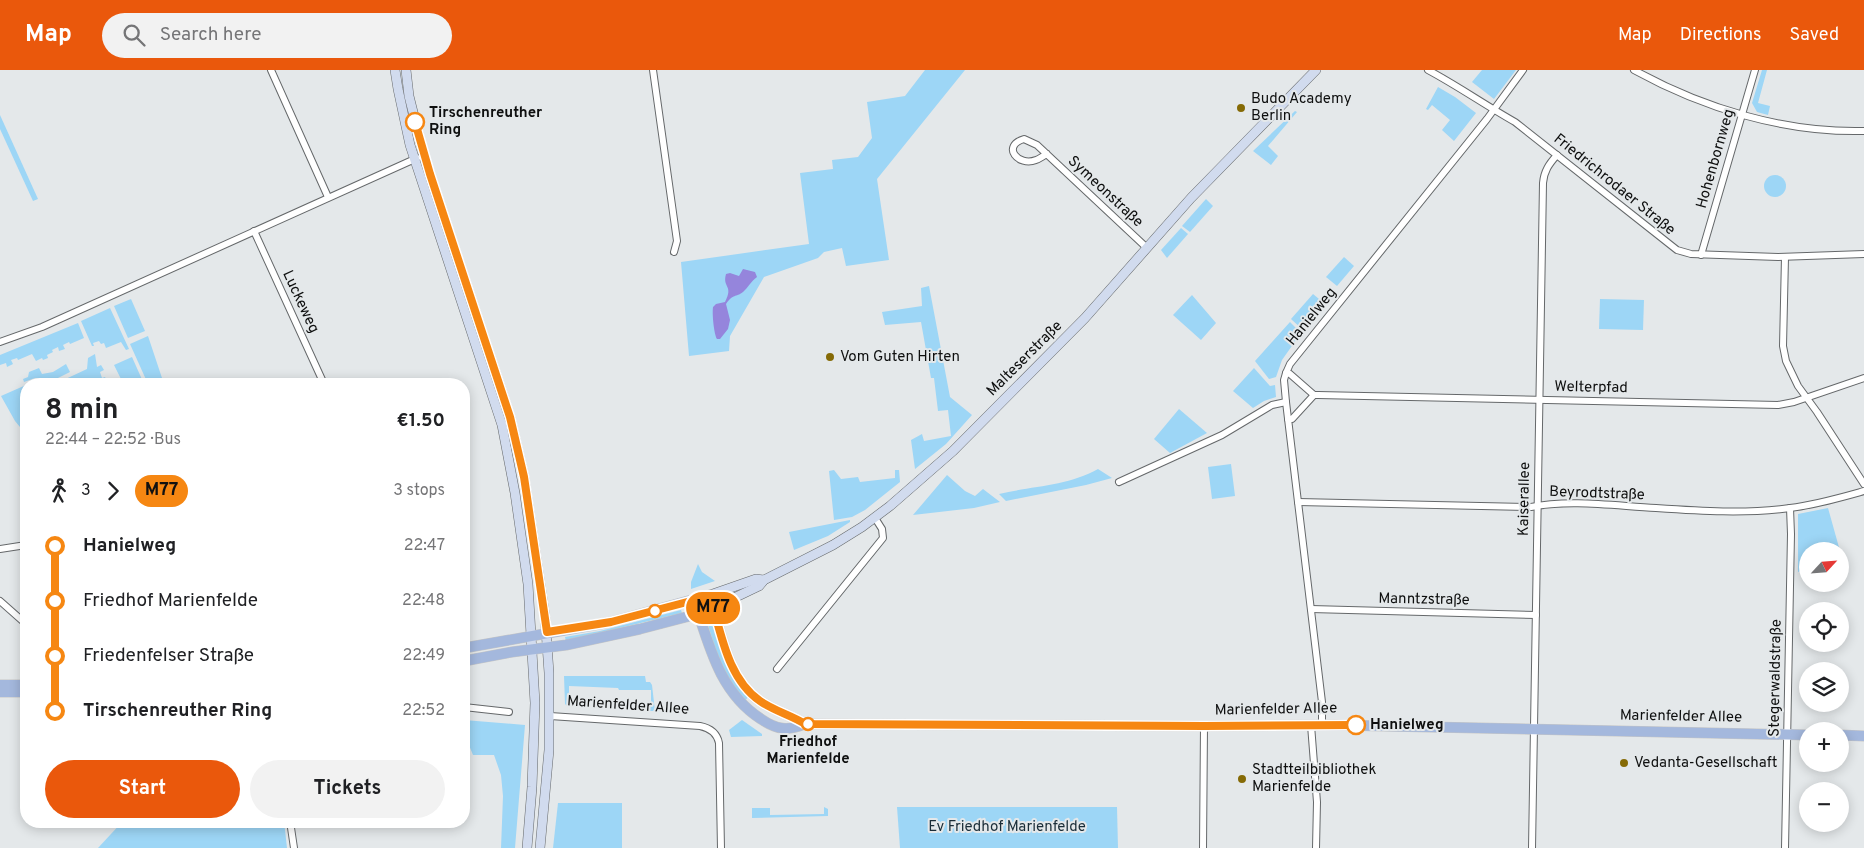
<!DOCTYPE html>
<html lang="en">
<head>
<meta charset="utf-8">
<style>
	:root { --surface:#fff; --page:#f2f2f2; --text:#202124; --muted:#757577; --accent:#ea580c }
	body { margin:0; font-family:Overpass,sans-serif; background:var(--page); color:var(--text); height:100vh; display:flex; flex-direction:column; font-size:19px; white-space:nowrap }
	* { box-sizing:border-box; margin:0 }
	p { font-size:16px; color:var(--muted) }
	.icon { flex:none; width:28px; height:28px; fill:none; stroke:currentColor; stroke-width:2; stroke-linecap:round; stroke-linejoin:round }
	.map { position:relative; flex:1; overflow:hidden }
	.panel { position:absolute; left:20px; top:308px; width:450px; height:450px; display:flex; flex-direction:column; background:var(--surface); border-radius:20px; box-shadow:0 2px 12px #0003 }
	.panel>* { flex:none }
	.badge { padding:0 10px; border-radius:16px; font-size:18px; line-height:32px }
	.needle { width:32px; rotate:64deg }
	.controls { position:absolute; left:1799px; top:472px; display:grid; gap:10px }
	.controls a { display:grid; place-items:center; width:50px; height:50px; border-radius:50%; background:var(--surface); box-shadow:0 2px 12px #0003; font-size:25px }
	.map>.badge { position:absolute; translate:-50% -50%; box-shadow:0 0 0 2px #fff }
	.legs { display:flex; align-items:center; gap:8px; height:55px; padding:0 25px; font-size:16px }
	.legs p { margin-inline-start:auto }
	.head { display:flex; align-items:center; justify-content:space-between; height:85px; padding:0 25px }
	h1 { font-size:28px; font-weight:700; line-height:38px }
	.action { display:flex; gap:10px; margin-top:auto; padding:10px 25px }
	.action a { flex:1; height:58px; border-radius:30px; background:var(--accent); color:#fff; font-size:20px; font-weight:700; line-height:58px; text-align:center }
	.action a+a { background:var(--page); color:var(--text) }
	ul { padding:0 25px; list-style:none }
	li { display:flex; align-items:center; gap:18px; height:55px; font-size:19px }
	li i { display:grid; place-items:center; width:8px; height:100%; margin:0 6px; background:currentColor }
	li i::after { content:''; width:12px; height:12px; margin:-6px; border:4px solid; border-radius:50%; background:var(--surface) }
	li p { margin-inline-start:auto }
	li:first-child i { background:linear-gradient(#0000 50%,currentColor 0) }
	li:last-child i { background:linear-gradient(currentColor 50%,#0000 0) }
	header { display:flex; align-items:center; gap:30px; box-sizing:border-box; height:70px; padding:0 25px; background:var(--accent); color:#fff }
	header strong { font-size:24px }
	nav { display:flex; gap:28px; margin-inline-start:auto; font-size:18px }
	.search { width:350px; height:45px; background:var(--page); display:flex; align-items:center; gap:12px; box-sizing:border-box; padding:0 18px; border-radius:28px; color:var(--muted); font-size:19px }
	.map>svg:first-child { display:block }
	.green { fill:#9dd6f6 }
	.water { fill:#9585dc }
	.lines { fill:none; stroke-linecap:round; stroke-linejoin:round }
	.street-casing { stroke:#65686a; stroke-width:8 }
	.secondary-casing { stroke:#65686a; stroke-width:10 }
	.primary-casing { stroke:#c5c5c5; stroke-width:11 }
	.street { stroke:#fff; stroke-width:6 }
	.secondary { stroke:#d1dbee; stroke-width:9 }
	.primary { stroke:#a4b8dd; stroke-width:10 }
	.line-1-casing { stroke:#fff; stroke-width:11 }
	.line-1 { stroke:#f68712; stroke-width:8 }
	.poi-dot { fill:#856a06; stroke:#e4e8ea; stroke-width:2 }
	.stop-1-dot { fill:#fff; stroke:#f68712; stroke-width:2.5 }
	.labels { text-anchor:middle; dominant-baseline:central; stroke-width:4; stroke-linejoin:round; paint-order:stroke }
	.poi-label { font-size:15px; fill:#0e0f0f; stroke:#e4e8ea; text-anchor:start }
	.stop-label { font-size:15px; font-weight:bold; fill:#0e0f0f; stroke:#e4e8ea; text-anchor:start }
	.street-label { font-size:15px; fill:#0e0f0f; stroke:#e4e8ea }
	.park-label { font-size:15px; fill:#1a2d38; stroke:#e4e8ea }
</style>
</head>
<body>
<header>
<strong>Map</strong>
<div class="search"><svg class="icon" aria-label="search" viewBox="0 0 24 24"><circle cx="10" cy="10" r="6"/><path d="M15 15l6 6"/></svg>Search here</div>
<nav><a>Map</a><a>Directions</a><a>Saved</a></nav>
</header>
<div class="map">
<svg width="1864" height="778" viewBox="0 0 1864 778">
	<rect width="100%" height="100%" fill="#e4e8ea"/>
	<g class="green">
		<path d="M925,0h40l-88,109 12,81 -43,6 -4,-18 -18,4 -6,6 -54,19 -34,59 -1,15 -40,5 -8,-94 128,-18 -9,-71 33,-4 -1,-9 26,-3 14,-19 -5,-36 38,-6z"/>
		<path d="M1482,0h34l-22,29 -22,-17z"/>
		<path d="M1762,0h5l-9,33 12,3 -2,9 -11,-3 -5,-9z"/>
		<path d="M1438,17l17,10 21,16 -22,28 -12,-11 8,-10 -18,-15 -4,5 -2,-1z"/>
		<path d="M1295,41l2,1 -29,34 10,10 -7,9 -18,-14z"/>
		<path d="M0,45l38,84 -5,2 -33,-72z"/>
		<circle cx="1775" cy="116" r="11"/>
		<path d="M1206,129l7,7 -23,26 -8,-6z"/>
		<path d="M1181,158l7,6 -21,24 -6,-8z"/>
		<path d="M1344,187l10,9 -17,20 -11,-9z"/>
		<path d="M929,216l21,111 22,18 -26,29 -31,25 -4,-29 11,-6 2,7 27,-5 -3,-26 -10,1 -4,-33h-3l-10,-56 -36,3 -3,-13 40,-6 -1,-18z"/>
		<path d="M1313,224l12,10 -21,27 -13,-12z"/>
		<path d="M1192,225l24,28 -15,17 -28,-25z"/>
		<path d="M131,229l14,32 -17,7 -14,-32z"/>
		<path d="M1600,229l44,1 -1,30 -44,-1z"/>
		<path d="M110,238l19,41 -3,1 -5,-8 -15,6 -2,-5 -3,1 -2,-3 -6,2 1,3h-2l-11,-25z"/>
		<path d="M1290,252l11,11 -19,27 -6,17 -7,2 -14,-18z"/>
		<path d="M78,253l6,15 -14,6 -1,-2 -6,3 2,4 -6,2 -1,-4 -6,3 1,2 -6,3 1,3 -5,2 -1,-2 -6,3 -4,-7 -14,6 -1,-2 -6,2 2,4 -6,3 -1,-4 -6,2v-10z"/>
		<path d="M148,266l16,48h-16l-18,-40z"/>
		<path d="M95,284l2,13 4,-2 3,5 -4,2 2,6 3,-1 3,6 3,-1v2h-82l6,-3 22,2 30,-14 1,-11z"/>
		<path d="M132,287l12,27h-19l-2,-6 -2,1 -7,-14z"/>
		<path d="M66,294l4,8 -14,7 -21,-1 -11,4 -1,-3 5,-2 1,-5 10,-4 3,6 11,-2z"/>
		<path d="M1254,298l16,18 5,-1 1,12 -12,4 -11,7 -20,-17z"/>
		<path d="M26,315v25l-6,3 5,12 -5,2 -5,-6 -14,-25z"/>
		<path d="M1179,339l28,24 -37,20 -16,-14z"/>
		<path d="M1231,394l4,32 -23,3 -4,-32z"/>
		<path d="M1098,399l14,9 -26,7 -80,16 -7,-7c33,-8 69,-8 99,-25z"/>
		<path d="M834,400l7,9 17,-2 2,5 35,-4v-8h4l1,12 -35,28 -13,7 -18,3 -5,-49z"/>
		<path d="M947,405l18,16 10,5 8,-7 17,13 -26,6 -61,7z"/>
		<path d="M1828,438l12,43h-32l-1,18 -9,3v-58z"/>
		<path d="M850,450v2l-22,14 -34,14 -5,-18z"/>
		<path d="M698,494l4,8 13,9 -24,8v-7z"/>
		<path d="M681,540l1,3 -116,28 -1,-4 35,-6z"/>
		<path d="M712,554c10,28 16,50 36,73l-3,4c-19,-22 -29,-48 -37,-76z"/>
		<path d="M564,606h81l1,6h4l2,3 3,26h-10l1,-8 5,-1v-12h-32l-1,-2 -49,-2v12h7v9l-9,-1 -2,-2z"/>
		<path d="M464,650l61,5 -10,123h-14l2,-52 -2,-21 -7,-20h-21l-9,-22z"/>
		<path d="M742,650l20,14v2l-31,1 -2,-7z"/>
		<path d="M558,733h64v45h-69z"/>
		<path d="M824,737l4,2v7l-76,2v-10h18v7l54,-1z"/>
		<path d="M897,737h220l1,41h-218z"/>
		<path d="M123,751h161l3,27h-189z"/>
	</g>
	<path class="water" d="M743,199l12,3 2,5c-6,4 -9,11 -14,15 -8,6 -9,1 -17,12l4,16 -2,9 -8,10h-3c-3,-5 -5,-25 -4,-32l3,-3 9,-2c9,-17 -3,-14 1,-28l4,-1 9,3z"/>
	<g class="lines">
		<g class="street-casing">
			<g id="street">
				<path d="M271,0l57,127"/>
				<path d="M653,0l24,171 -3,11"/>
				<path d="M1428,0c30,16 57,35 87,52l162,128 14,4 87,3 86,-3"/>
				<path d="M1634,0c69,38 150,63 230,61"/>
				<path d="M1047,84c-4,2 -8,5 -11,6 -18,7 -35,-14 -12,-21l13,6 110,103"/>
				<path d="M254,161l70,153"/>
				<path d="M1701,185l54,-185"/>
				<path d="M1785,187l-2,89 3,15 12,25 19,26 47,72"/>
				<path d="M0,272l42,-15 375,-169"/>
				<path d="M1286,303l4,1 24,21h4l460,10 16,-3 70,-24"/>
				<path d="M1288,349h4l22,-24"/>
				<path d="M1119,412l103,-47 50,-30 14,-3"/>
				<path d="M1298,432l233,5c39,-8 85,-1 125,1 44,3 90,6 134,0 25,-3 49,-10 74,-17"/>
				<path d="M0,479l26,-4"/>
				<path d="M0,531l26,23"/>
				<path d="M1311,539l225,6"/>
				<path d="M777,599l106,-131 -1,-9 -7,-11"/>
				<path d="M464,637l45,5"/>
				<path d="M550,646l150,10c10,2 17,7 19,17l2,105"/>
				<path d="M1322,654v-22l-36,-300 -2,-22 2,-7 4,-9 197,-245 36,-49"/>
				<path d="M1311,655l6,77 -1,46"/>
				<path d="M290,751l4,27"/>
				<path d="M1203,778l1,-122"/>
				<path d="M1532,778l11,-665c1,-12 6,-19 14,-28"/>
				<path d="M1785,778l6,-314 -1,-26"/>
			</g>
		</g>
		<g class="secondary-casing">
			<g id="secondary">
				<path d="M395,0l3,19 12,56 92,280 13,68 13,91 7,119 -3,84 -5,61"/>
				<path d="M406,0l3,26 15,60 86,261 14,60 21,139 4,57v77l-9,98"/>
				<path d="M710,525l46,-16 8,1"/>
				<path d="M713,538l46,-22 5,-6 69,-35 29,-18 28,-21 63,-55 132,-133 106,-120 125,-128"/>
			</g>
		</g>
		<g class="primary-casing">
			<g id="primary">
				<path d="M694,530c15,45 25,92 67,119 16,11 27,12 44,5l399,2 132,-1 472,10"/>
				<path d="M464,578l147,-26 99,-27c11,37 17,83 50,106 14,10 31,14 45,23"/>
				<path d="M464,591l48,-9 54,-7 74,-16 46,-12 27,-9"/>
				<path d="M0,615h26"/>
				<path d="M0,622h26"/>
				<path d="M1840,665l24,1"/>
			</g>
		</g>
		<use href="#street" class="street"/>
		<use href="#secondary" class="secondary"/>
		<use href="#primary" class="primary"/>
	</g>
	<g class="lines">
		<g class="line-1-casing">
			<path id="line-1" d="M415,52l15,52 80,243 14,60 23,155 64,-10 99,-26c11,36 17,82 50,105 14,10 31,14 45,23l399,2 152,-1"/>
		</g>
		<use href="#line-1" class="line-1"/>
	</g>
	<g class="poi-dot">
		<circle cx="1241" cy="38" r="5"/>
		<circle cx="830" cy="287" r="5"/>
		<circle cx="1624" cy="693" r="5"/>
		<circle cx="1242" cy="709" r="5"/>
	</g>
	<g class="stop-1-dot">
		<circle cx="415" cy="52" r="9"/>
		<circle cx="655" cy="541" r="6"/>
		<circle cx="808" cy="654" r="6"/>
		<circle cx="1356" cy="655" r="9"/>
	</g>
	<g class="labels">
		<g class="poi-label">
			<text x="1251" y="29">Budo Academy<tspan x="1251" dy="17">Berlin</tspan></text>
			<text x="840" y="287">Vom Guten Hirten</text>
			<text x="1634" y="693">Vedanta-Gesellschaft</text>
			<text x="1252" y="700">Stadtteilbibliothek<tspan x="1252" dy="17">Marienfelde</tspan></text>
		</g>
		<g class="stop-label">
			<text x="429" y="43">Tirschenreuther<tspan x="429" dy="17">Ring</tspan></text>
			<text x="1370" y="655">Hanielweg</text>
			<text x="808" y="672" text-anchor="middle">Friedhof<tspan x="808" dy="17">Marienfelde</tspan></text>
		</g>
		<g class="street-label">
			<text transform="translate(1716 89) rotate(-74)">Hohenbornweg</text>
			<text transform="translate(1614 115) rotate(39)">Friedrichrodaer Straße</text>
			<text transform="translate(1105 122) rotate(43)">Symeonstraße</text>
			<text transform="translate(300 232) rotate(65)">Luckeweg</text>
			<text transform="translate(1312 247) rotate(-51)">Hanielweg</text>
			<text transform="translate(1025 289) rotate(-45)">Malteserstraße</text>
			<text transform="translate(1591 318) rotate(1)">Welterpfad</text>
			<text transform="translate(1597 424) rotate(2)">Beyrodtstraße</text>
			<text transform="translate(1525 429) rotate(-89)">Kaiserallee</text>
			<text transform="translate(1424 530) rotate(1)">Manntzstraße</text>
			<text transform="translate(1776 608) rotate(-89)">Stegerwaldstraße</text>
			<text transform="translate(628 636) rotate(4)">Marienfelder Allee</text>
			<text transform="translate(1276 640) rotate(-1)">Marienfelder Allee</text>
			<text transform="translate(1681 647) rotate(1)">Marienfelder Allee</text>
		</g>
		<g class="park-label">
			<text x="1007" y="757">Ev Friedhof Marienfelde</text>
		</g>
	</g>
</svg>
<div class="controls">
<a><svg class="needle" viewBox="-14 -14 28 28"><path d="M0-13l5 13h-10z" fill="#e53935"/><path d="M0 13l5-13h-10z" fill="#757577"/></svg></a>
<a><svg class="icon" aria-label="locate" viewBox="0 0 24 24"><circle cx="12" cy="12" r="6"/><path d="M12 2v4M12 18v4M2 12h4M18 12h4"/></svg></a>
<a><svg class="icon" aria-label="layers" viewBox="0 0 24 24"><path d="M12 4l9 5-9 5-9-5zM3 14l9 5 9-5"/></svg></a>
<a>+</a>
<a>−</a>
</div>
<b class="badge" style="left:713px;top:538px;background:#f68712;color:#111">M77</b>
<section class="panel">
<div class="head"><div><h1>8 min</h1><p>22:44 – 22:52 · Bus</p></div><b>€1.50</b></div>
<div class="legs"><svg class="icon" aria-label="walk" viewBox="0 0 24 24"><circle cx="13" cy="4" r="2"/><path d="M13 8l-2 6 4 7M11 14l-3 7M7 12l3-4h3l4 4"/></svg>3<svg class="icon" aria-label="forward" viewBox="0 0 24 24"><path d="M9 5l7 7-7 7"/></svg><b class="badge" style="background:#f68712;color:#111">M77</b><p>3 stops</p></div>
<ul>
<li><i style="color:#f68712"></i><b>Hanielweg</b><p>22:47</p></li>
<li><i style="color:#f68712"></i><span>Friedhof Marienfelde</span><p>22:48</p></li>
<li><i style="color:#f68712"></i><span>Friedenfelser Straße</span><p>22:49</p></li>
<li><i style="color:#f68712"></i><b>Tirschenreuther Ring</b><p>22:52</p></li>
</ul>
<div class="action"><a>Start</a><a>Tickets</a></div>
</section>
</div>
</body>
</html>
